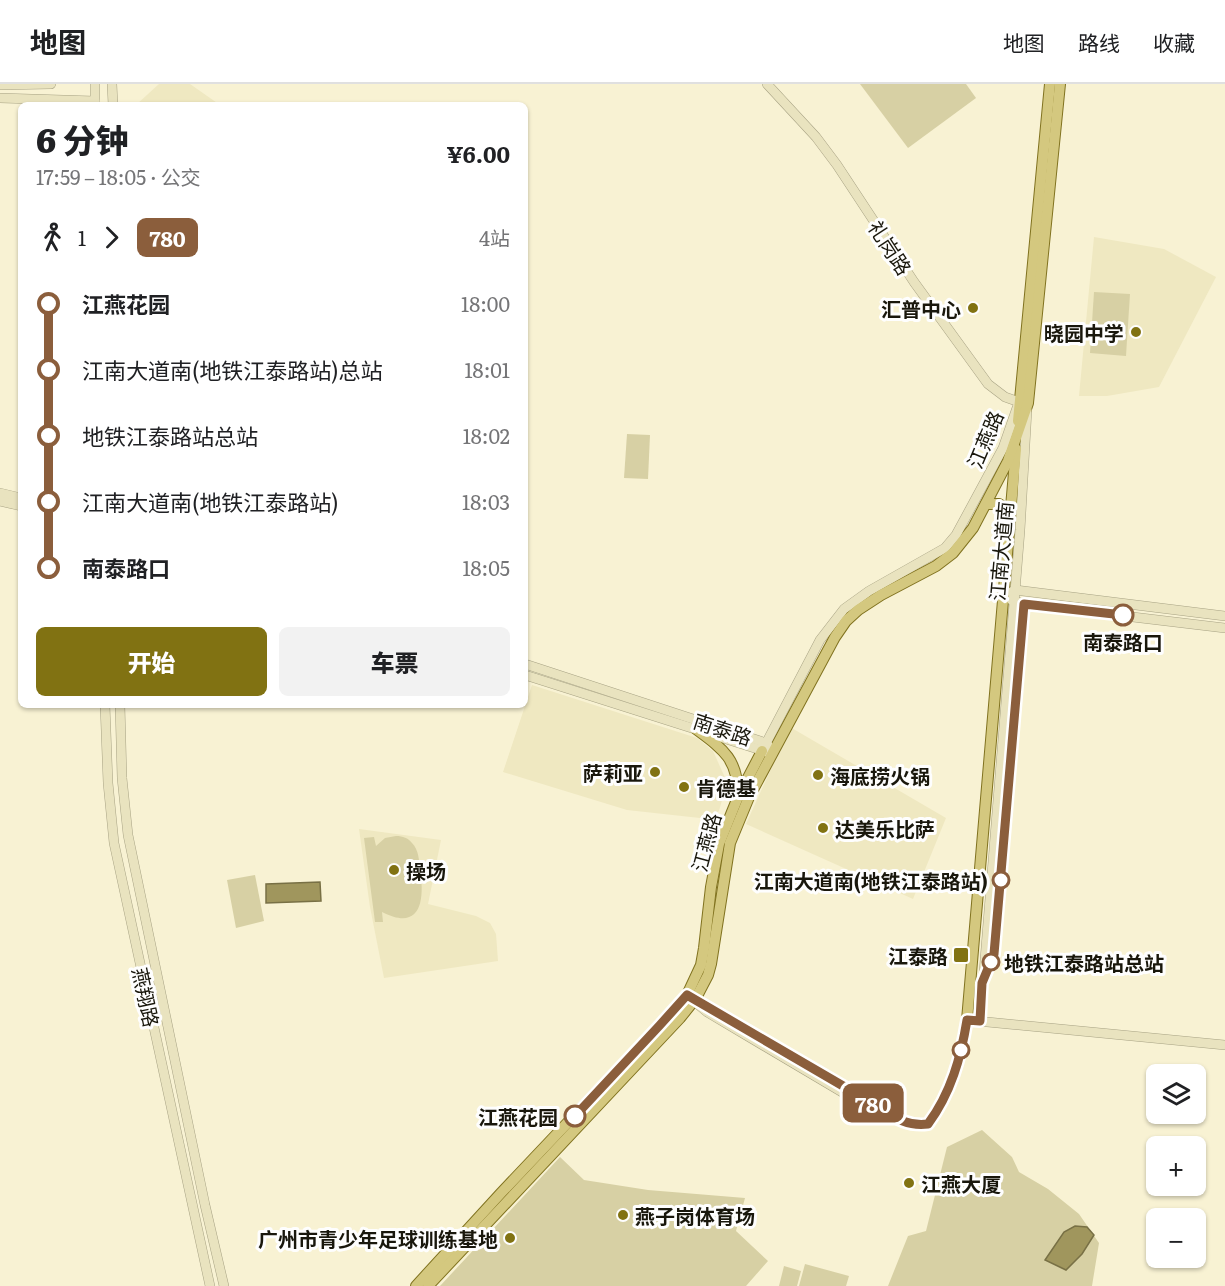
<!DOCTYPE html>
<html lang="zh">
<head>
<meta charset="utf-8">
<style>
	:root { --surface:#fff; --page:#f2f2f2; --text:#202124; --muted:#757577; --line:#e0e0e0; --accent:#817212 }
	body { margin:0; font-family:Literata,"Noto Sans SC",serif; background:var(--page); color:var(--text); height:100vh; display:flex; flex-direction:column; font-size:22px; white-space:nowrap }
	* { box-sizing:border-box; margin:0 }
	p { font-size:20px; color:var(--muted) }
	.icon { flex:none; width:33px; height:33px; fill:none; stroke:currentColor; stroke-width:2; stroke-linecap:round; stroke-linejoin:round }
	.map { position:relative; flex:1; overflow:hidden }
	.panel { position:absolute; left:18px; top:18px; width:510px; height:606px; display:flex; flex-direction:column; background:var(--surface); border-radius:9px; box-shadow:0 2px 4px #0004 }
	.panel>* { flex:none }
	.badge { padding:0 12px; border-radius:9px; font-size:21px; line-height:39px }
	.tools { position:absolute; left:1146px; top:980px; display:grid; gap:12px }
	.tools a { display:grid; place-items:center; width:60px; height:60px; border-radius:9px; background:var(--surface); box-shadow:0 2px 4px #0004; font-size:30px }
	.map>.badge { position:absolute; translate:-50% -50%; box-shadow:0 0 0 3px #fff }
	.legs { display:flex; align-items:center; gap:9px; height:66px; padding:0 18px; font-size:20px }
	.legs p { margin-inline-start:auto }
	.overview { display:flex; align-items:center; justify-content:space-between; height:102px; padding:0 18px }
	h1 { font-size:33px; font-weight:800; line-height:45px }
	.button { display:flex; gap:12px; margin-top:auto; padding:12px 18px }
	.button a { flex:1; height:69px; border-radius:9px; background:var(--accent); color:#fff; font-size:24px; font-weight:800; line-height:69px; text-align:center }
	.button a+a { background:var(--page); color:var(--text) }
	ul { padding:0 18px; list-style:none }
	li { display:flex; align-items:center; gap:21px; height:66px; font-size:22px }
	li i { display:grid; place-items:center; width:9px; height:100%; margin:0 8px; background:currentColor }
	li i::after { content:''; width:15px; height:15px; margin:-8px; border:4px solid; border-radius:50%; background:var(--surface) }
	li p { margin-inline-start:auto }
	li:first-child i { background:linear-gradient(#0000 50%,currentColor 0) }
	li:last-child i { background:linear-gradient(currentColor 50%,#0000 0) }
	header { display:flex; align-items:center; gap:36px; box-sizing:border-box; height:84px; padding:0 30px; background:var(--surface); border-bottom:2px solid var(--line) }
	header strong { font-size:28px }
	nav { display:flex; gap:33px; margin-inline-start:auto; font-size:21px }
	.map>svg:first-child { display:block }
	.built { fill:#efe8c1 }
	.green { fill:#d7d0a4 }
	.water { fill:#a0965d; stroke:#787045; stroke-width:1.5 }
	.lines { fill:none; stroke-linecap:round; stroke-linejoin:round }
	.secondary-casing { stroke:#a7a284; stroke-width:10 }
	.primary-casing { stroke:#80721f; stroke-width:12 }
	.secondary { stroke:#e9e3bf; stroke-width:9 }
	.primary { stroke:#d4c87f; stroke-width:10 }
	.line-1-casing { stroke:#fff; stroke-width:14 }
	.line-1 { stroke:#8b5e3c; stroke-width:9 }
	.poi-dot { fill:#817212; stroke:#fefefe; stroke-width:2 }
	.stop-1-dot { fill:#fff; stroke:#8b5e3c; stroke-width:3 }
	.labels { text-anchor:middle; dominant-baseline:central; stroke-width:6; stroke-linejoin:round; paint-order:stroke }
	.street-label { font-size:20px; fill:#19170c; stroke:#fefefe }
	.poi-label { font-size:20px; font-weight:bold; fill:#19170c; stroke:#fefefe; text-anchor:start }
	.stop-label { font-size:20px; font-weight:bold; fill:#19170c; stroke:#fefefe; text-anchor:end }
</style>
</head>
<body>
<header>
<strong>地图</strong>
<nav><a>地图</a><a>路线</a><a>收藏</a></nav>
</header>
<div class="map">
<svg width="1225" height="1202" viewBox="0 0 1225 1202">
	<rect width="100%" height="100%" fill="#f8f2d3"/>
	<g class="built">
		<path d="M159,0h31l30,21h-84z"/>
		<path d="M1094,153l70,12 52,28 -57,110 -52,9h-28z"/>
		<path d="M532,601l165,53 16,13 14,31 -8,29 -10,8 -82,-9 -124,-38z"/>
		<path d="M790,643l156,91 -33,81 -167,-75z"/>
		<path d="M359,745l82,11 -13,64 48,12 14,7 6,11 2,27 -114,17 -14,-71z"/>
	</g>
	<g class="green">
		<path d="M860,0h106l10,14 -68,50z"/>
		<path d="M1094,208l36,2 -4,62 -36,-3z"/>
		<path d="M627,350l23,1 -2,44 -24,-1z"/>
		<path d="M396,752c7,0 12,2 16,7 7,7 7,18 8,27 5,30 1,62 -38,42l1,10h-8l-11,-84 10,-1 2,9 9,-8z"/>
		<path d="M255,791l9,46 -28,7 -9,-48z"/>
		<path d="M982,1046l30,27 7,15 29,17 31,25 20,29 -7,43h-204l20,-50 18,-5 21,-84z"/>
		<path d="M560,1073l24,23 64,10 97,8 -9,33 32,30 -22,25h-306z"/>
		<path d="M805,1180l44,12 -3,10h-47z"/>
		<path d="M784,1182l17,5 -4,15h-18z"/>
	</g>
	<g class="water">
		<path d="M320,798l1,19 -55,2v-19z"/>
		<path d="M1075,1142l12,1 7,8 -12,19 -16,16 -21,-10 19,-28z"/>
	</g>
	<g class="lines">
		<g class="secondary-casing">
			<g id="secondary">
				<path d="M112,0l1,21"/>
				<path d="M0,1l51,-1"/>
				<path d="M0,14l95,3"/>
				<path d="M95,21v-21"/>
				<path d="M0,409l21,5"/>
				<path d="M0,417l21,5"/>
				<path d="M1011,508l4,-2 210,26"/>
				<path d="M1011,516l13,4 201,24"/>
				<path d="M525,580l241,79 2,2"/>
				<path d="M525,591l242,77"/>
				<path d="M105,621l3,78 6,60 96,443"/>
				<path d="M120,621l2,73 6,57 77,370 19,81"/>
				<path d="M762,667l58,-111 24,-31 25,-18 76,-43 11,-13 47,-87 16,-46 -14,-5 -17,-13 -74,-102 -77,-117 -21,-28 -49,-53"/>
				<path d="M688,912l19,16 177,105 13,3"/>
				<path d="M977,937l248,24"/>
				<path d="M980,937l40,-491 7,-120"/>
			</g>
		</g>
		<g class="primary-casing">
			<g id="primary">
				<path d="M1018,337l32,-337"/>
				<path d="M986,420h13l12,8"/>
				<path d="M696,645c27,20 42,30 42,66"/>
				<path d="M967,936l49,-571"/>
				<path d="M416,1202l85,-93 159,-168 27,-30 14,-30 3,-17 7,-61 8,-43 19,-47 24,-46"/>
				<path d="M428,1202l252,-268 16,-20 12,-23 3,-11 19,-121 19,-46 86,-160 11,-16 12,-11 23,-15 55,-29 17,-13 20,-25 35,-67 20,-58 32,-319"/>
			</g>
		</g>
		<use href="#secondary" class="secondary"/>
		<use href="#primary" class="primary"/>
	</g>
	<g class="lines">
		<g class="line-1-casing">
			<path id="line-1" d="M575,1032l85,-91 27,-30 199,116c12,10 26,15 42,13 23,-31 33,-67 39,-104l13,1 2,-38 12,-29 30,-350 99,11"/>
		</g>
		<use href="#line-1" class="line-1"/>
	</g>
	<g class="poi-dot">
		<circle cx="973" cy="224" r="6"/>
		<circle cx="1136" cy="248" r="6"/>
		<circle cx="655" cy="688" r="6"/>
		<circle cx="818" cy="691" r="6"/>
		<circle cx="684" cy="703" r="6"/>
		<circle cx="823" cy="744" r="6"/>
		<circle cx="394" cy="786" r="6"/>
		<rect x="953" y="863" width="16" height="16" rx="3"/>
		<circle cx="909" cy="1099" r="6"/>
		<circle cx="623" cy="1131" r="6"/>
		<circle cx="510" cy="1154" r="6"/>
	</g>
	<g class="stop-1-dot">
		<circle cx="1123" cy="531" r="10"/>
		<circle cx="1001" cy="796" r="8"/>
		<circle cx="991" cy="878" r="8"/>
		<circle cx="961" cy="966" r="8"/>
		<circle cx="575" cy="1032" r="10"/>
	</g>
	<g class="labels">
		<g class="street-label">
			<text transform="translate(891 163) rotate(57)">礼岗路</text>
			<text transform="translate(984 355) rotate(-67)">江燕路</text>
			<text transform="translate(1000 467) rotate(-85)">江南大道南</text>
			<text transform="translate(723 644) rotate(18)">南泰路</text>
			<text transform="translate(705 758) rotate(-75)">江燕路</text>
			<text transform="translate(147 913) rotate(78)">燕翔路</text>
		</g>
		<g class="poi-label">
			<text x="961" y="224" text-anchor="end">汇普中心</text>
			<text x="1124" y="248" text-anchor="end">晓园中学</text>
			<text x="643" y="688" text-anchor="end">萨莉亚</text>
			<text x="830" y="691">海底捞火锅</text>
			<text x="696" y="703">肯德基</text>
			<text x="835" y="744">达美乐比萨</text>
			<text x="406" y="786">操场</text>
			<text x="948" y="871" text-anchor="end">江泰路</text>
			<text x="921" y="1099">江燕大厦</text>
			<text x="635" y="1131">燕子岗体育场</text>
			<text x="498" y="1154" text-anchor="end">广州市青少年足球训练基地</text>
		</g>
		<g class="stop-label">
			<text x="1123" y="557" text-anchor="middle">南泰路口</text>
			<text x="988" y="796">江南大道南(地铁江泰路站)</text>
			<text x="1004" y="878" text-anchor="start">地铁江泰路站总站</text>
			<text x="558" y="1032">江燕花园</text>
		</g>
	</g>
</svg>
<div class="tools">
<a><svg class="icon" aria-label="layers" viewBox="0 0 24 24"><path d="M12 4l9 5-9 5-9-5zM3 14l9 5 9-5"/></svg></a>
<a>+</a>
<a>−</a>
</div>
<b class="badge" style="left:873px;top:1019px;background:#8b5e3c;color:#fff">780</b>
<section class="panel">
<div class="overview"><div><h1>6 分钟</h1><p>17:59 – 18:05 · 公交</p></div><b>¥6.00</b></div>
<div class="legs"><svg class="icon" aria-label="walk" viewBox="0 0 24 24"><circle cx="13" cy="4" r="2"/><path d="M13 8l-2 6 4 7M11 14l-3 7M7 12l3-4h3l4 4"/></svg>1<svg class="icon" aria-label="forward" viewBox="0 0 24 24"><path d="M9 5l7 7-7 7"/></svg><b class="badge" style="background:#8b5e3c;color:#fff">780</b><p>4站</p></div>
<ul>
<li><i style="color:#8b5e3c"></i><b>江燕花园</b><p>18:00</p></li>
<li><i style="color:#8b5e3c"></i><span>江南大道南(地铁江泰路站)总站</span><p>18:01</p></li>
<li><i style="color:#8b5e3c"></i><span>地铁江泰路站总站</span><p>18:02</p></li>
<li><i style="color:#8b5e3c"></i><span>江南大道南(地铁江泰路站)</span><p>18:03</p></li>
<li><i style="color:#8b5e3c"></i><b>南泰路口</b><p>18:05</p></li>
</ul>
<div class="button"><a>开始</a><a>车票</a></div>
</section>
</div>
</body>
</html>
